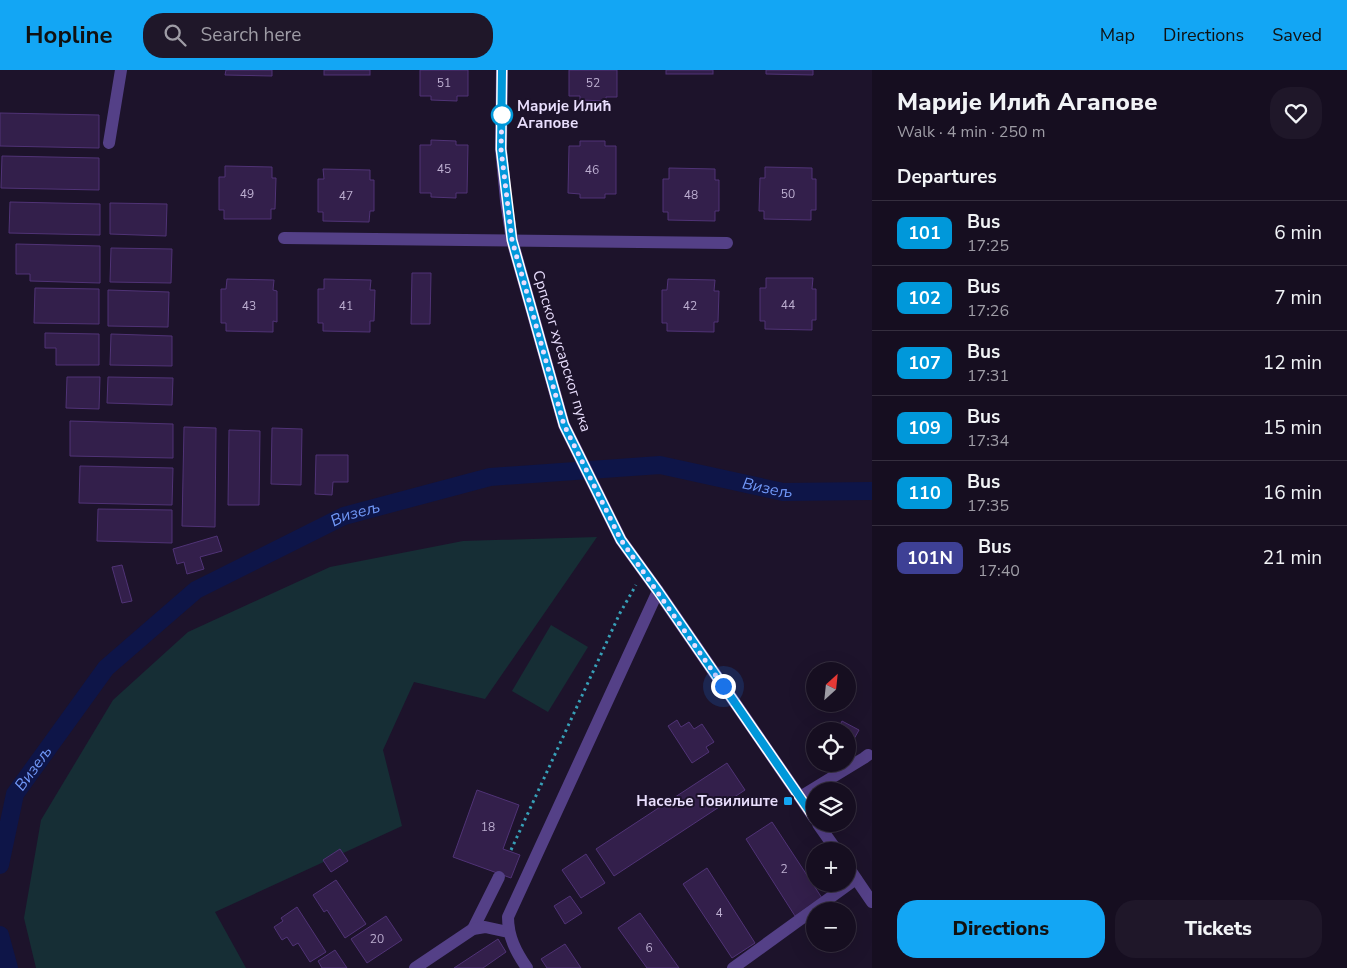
<!DOCTYPE html>
<html lang="en">
<head>
<meta charset="utf-8">
<style>
	:root { --surface:#160e20; --page:#1f1729; --text:#f1f3f6; --muted:#9e9ca5; --line:#352e3e; --accent:#13a6f4 }
	body { margin:0; font-family:"Nunito Sans",sans-serif; background:var(--page); color:var(--text); height:100vh; display:flex; flex-direction:column; font-size:19px; white-space:nowrap }
	* { box-sizing:border-box; margin:0 }
	p { font-size:16px; color:var(--muted) }
	.icon { flex:none; width:28px; height:28px; fill:none; stroke:currentColor; stroke-width:2; stroke-linecap:round; stroke-linejoin:round }
	.map { position:relative; flex:1; overflow:hidden }
	.drawer { display:flex; flex-direction:column; background:var(--surface); width:475px }
	.drawer>* { flex:none }
	.badge { padding:0 10px; border-radius:8px; font-size:18px; line-height:32px }
	.needle { width:32px; rotate:27deg }
	.buttons { position:absolute; left:806px; top:592px; display:grid; gap:10px }
	.buttons a { display:grid; place-items:center; width:50px; height:50px; border-radius:50%; background:var(--surface); box-shadow:0 5px 20px #0002,0 0 0 1px var(--line); font-size:25px }
	.you { position:absolute; width:25px; height:25px; margin:-12px; border:4px solid #fff; border-radius:50%; background:#1a73e8; box-shadow:0 0 0 8px #1a73e833 }
	.map>.badge { position:absolute; translate:-50% -50%; box-shadow:0 0 0 2px #fff }
	h2 { padding:0 25px; font-size:19px; line-height:45px }
	.round { display:grid; place-items:center; flex:none; width:52px; height:52px; border-radius:20px; background:var(--page) }
	.summary { display:flex; align-items:center; justify-content:space-between; height:85px; padding:0 25px }
	h1 { font-size:24px; font-weight:800; line-height:38px }
	.action { display:flex; gap:10px; margin-top:auto; padding:10px 25px }
	.action a { flex:1; height:58px; border-radius:20px; background:var(--accent); color:#111; font-size:20px; font-weight:800; line-height:58px; text-align:center }
	.action a+a { background:var(--page); color:var(--text) }
	ul { padding:0; list-style:none }
	li { display:flex; align-items:center; gap:15px; height:65px; padding:0 25px; border-top:1px solid var(--line) }
	li div { flex:1 }
	li b { display:block; font-size:19px }
	li em { font-style:normal }
	li .badge { min-width:55px; font-weight:700; text-align:center }
	header { display:flex; align-items:center; gap:30px; box-sizing:border-box; height:70px; padding:0 25px; background:var(--accent); color:#111 }
	header strong { font-size:24px }
	nav { display:flex; gap:28px; margin-inline-start:auto; font-size:18px }
	.search { width:350px; height:45px; background:var(--page); display:flex; align-items:center; gap:12px; box-sizing:border-box; padding:0 18px; border-radius:20px; color:var(--muted); font-size:19px }
	main { display:flex; flex:1; min-height:0 }
	.map>svg:first-child { display:block }
	.green { fill:#162e35 }
	.lines { fill:none; stroke-linecap:round; stroke-linejoin:round }
	.canal { stroke:#0e1548; stroke-width:18 }
	.building { fill:#331f4b; stroke:#503376 }
	.path { stroke:#37a0b8; stroke-width:3; stroke-dasharray:2.5 4; stroke-linecap:butt }
	.minor { stroke:#544087; stroke-width:12 }
	.line-casing { stroke:#fff; stroke-width:11 }
	.line { stroke:#0098da; stroke-width:8 }
	.walk { stroke:#e9defd; stroke-width:5; stroke-dasharray:0 9 }
	.stop-dot { fill:#fff; stroke:#0098da; stroke-width:2.5 }
	.poi-dot { fill:#13a6f4; stroke:#1d132b; stroke-width:2 }
	.labels { text-anchor:middle; dominant-baseline:central; stroke-width:4; stroke-linejoin:round; paint-order:stroke }
	.number-label { font-size:12px; fill:#bcaed0 }
	.stop-label { font-size:15px; font-weight:bold; fill:#e9defd; stroke:#1d132b; text-anchor:start }
	.street-label { font-size:15px; fill:#e9defd; stroke:#1d132b }
	.poi-label { font-size:15px; font-weight:bold; fill:#e9defd; stroke:#1d132b; text-anchor:end }
	.water-label { font-size:16px; font-style:italic; fill:#7198f8; stroke:#1d132b }
</style>
</head>
<body>
<header>
<strong>Hopline</strong>
<div class="search"><svg class="icon" aria-label="search" viewBox="0 0 24 24"><circle cx="10" cy="10" r="6"/><path d="M15 15l6 6"/></svg>Search here</div>
<nav><a>Map</a><a>Directions</a><a>Saved</a></nav>
</header>
<main>
<div class="map">
<svg width="872" height="898" viewBox="0 0 872 898">
	<rect width="100%" height="100%" fill="#1d132b"/>
	<g class="green">
		<path d="M597,467l-112,162 -71,-17 -31,68 19,76 -187,86 31,56h-210l-12,-50 17,-98 72,-120 75,-68 142,-65 133,-26z"/>
		<path d="M551,555l37,22 -40,65 -36,-21z"/>
	</g>
	<g class="lines">
		<g class="canal">
			<path id="s1" d="M0,795l15,-71 91,-126 90,-78 148,-74 146,-39 170,-12 123,27 89,-1"/>
			<path d="M0,865l9,33"/>
		</g>
	</g>
	<g class="building">
		<path d="M226,0h46v6l-47,-1z"/>
		<rect x="324" y="0" width="46" height="5"/>
		<path d="M420,0h48v26h-11v5l-26,-1v-4h-11z"/>
		<path d="M569,0h48v27h-11v4l-26,-1v-4h-11z"/>
		<rect x="666" y="0" width="47" height="4"/>
		<path d="M766,0h47v5l-47,-1z"/>
		<path d="M0,43l99,2v33l-99,-2z"/>
		<path d="M431,70l25,1v4h12l-1,48h-11v5l-25,-1v-4h-11v-48h11z"/>
		<path d="M580,71h25v5h11v48h-11v4h-25v-4l-12,-1 1,-47h11z"/>
		<path d="M2,86l97,2v32l-98,-2z"/>
		<path d="M225,96l47,1v11h4l-1,31h-4v10h-47v-9h-5v-33h6z"/>
		<path d="M765,97l47,1v11h4v31h-5v10l-47,-1v-8h-5l1,-33h5z"/>
		<path d="M669,98l46,1v11h4v31h-4v10l-47,-1v-8h-5v-33h6z"/>
		<path d="M323,99l47,1v10h4v31h-4l-1,11 -46,-1v-9h-5v-33h6z"/>
		<path d="M10,132l90,2v31l-91,-2z"/>
		<path d="M110,133l57,1 -1,32 -56,-2z"/>
		<path d="M16,174l84,2v37l-70,-2v-7h-14z"/>
		<path d="M111,178l61,1 -1,34 -61,-1z"/>
		<path d="M412,203h19l-1,51h-19z"/>
		<path d="M766,208h47l-1,11h4v31h-4v10l-47,-1v-8h-5v-33h6z"/>
		<path d="M227,209l47,1 -1,10 4,1v31l-4,-1v11l-47,-1v-8h-5v-34h5z"/>
		<path d="M324,209l47,1 -1,10h5l-1,31h-4v11l-47,-1v-8h-5v-34h6z"/>
		<path d="M668,209l47,1 -1,11h5l-1,31h-4v10l-47,-1v-8h-5v-33h5z"/>
		<path d="M35,218l64,1v35l-65,-1z"/>
		<path d="M108,220l61,2 -1,35 -60,-1z"/>
		<path d="M45,263l54,1v31h-43v-17h-11z"/>
		<path d="M111,264l61,2v30l-62,-1z"/>
		<path d="M67,307h33l-1,32 -33,-1z"/>
		<path d="M108,307l65,1 -1,27 -65,-2z"/>
		<path d="M70,351l103,3v34l-103,-2z"/>
		<path d="M184,357l32,1 -1,99 -33,-1z"/>
		<path d="M272,358l30,1 -1,56 -30,-1z"/>
		<path d="M229,360l31,1 -1,74h-31z"/>
		<path d="M316,385h32v27h-15l-1,13 -17,-1z"/>
		<path d="M80,396l93,2 -1,37 -93,-2z"/>
		<path d="M98,439l74,1v33l-75,-2z"/>
		<path d="M217,466l5,15 -22,6 4,12 -17,5 -3,-12 -7,2 -4,-15z"/>
		<path d="M122,495l10,36 -10,2 -10,-36z"/>
		<path d="M677,650l4,7 8,-5 5,7 8,-5 12,18 -8,5 3,5 -17,11 -24,-37z"/>
		<path d="M842,651l17,9 -10,18 -1,-1v-16h-11z"/>
		<path d="M727,693l18,27 -131,86 -18,-27z"/>
		<path d="M477,720l42,15 -16,44 17,6 -9,23 -58,-21z"/>
		<path d="M772,752l50,76 -27,18 -49,-77z"/>
		<path d="M340,779l8,12 -17,11 -8,-12z"/>
		<path d="M586,784l19,29 -24,15 -19,-28z"/>
		<path d="M707,798l48,75 -23,15 -49,-74z"/>
		<path d="M336,810l30,44 -21,14 -18,-28 -3,2 -11,-17z"/>
		<path d="M570,826l12,17 -17,11 -11,-18z"/>
		<path d="M297,837l29,45 -16,10 -12,-19 -5,3 -6,-9 -5,3 -8,-13 9,-6 -2,-3z"/>
		<path d="M640,843l39,55h-32l-29,-40z"/>
		<path d="M386,846l16,24 -35,23 -16,-24z"/>
		<path d="M498,869l8,13 -23,16h-29z"/>
		<path d="M565,874l16,24h-34l-6,-9z"/>
		<path d="M335,880l12,18h-25l-4,-7z"/>
	</g>
	<g class="lines">
		<path class="path" d="M511,780l109,-237 16,-28"/>
		<g class="minor">
			<path d="M502,0l-1,79 5,52 6,39 52,185 57,115 37,51 157,228"/>
			<path d="M109,73l12,-73"/>
			<path d="M284,168l443,5"/>
			<path d="M800,727l64,-39 4,-3"/>
			<path d="M818,754l19,27"/>
			<path d="M848,797l24,35"/>
			<path d="M473,859l26,-52"/>
			<path d="M415,898l58,-39 12,-2 23,5"/>
			<path d="M527,898c-11,-16 -19,-31 -19,-51l150,-326"/>
			<path d="M733,898l123,-89"/>
		</g>
	</g>
	<g class="lines">
		<g class="line-casing">
			<path id="line" d="M502,0l-1,79 11,91 52,185 57,115 37,51 157,228"/>
		</g>
		<use href="#line" class="line"/>
		<path class="walk" d="M502,45v-5l-1,39 11,91 52,185 57,115 102,146"/>
	</g>
	<circle class="stop-dot" cx="502" cy="45" r="10"/>
	<rect class="poi-dot" x="783" y="726" width="10" height="10" rx="2.5"/>
	<g class="labels">
		<g class="number-label">
			<text x="444" y="13">51</text>
			<text x="593" y="13">52</text>
			<text x="444" y="99">45</text>
			<text x="592" y="100">46</text>
			<text x="247" y="124">49</text>
			<text x="788" y="124">50</text>
			<text x="691" y="125">48</text>
			<text x="346" y="126">47</text>
			<text x="788" y="235">44</text>
			<text x="249" y="236">43</text>
			<text x="346" y="236">41</text>
			<text x="690" y="236">42</text>
			<text x="488" y="757">18</text>
			<text x="784" y="799">2</text>
			<text x="719" y="843">4</text>
			<text x="377" y="869">20</text>
			<text x="649" y="878">6</text>
		</g>
		<g class="stop-label">
			<text x="517" y="36">Марије Илић<tspan x="517" dy="17">Агапове</tspan></text>
		</g>
		<g class="street-label">
			<text transform="translate(562 281) rotate(73)">Српског хусарског пука</text>
		</g>
		<g class="poi-label">
			<text x="778" y="731">Насеље Товилиште</text>
		</g>
		<g class="water-label">
			<text stroke="none"><textPath href="#s1" startOffset="944">Визељ</textPath></text>
			<text stroke="none"><textPath href="#s1" startOffset="524">Визељ</textPath></text>
			<text stroke="none"><textPath href="#s1" startOffset="104">Визељ</textPath></text>
		</g>
	</g>
</svg>
<div class="buttons">
<a><svg class="needle" viewBox="-14 -14 28 28"><path d="M0-13l5 13h-10z" fill="#e53935"/><path d="M0 13l5-13h-10z" fill="#9e9ca5"/></svg></a>
<a><svg class="icon" aria-label="locate" viewBox="0 0 24 24"><circle cx="12" cy="12" r="6"/><path d="M12 2v4M12 18v4M2 12h4M18 12h4"/></svg></a>
<a><svg class="icon" aria-label="layers" viewBox="0 0 24 24"><path d="M12 4l9 5-9 5-9-5zM3 14l9 5 9-5"/></svg></a>
<a>+</a>
<a>−</a>
</div>
<div class="you" style="left:723px;top:616px"></div>
</div>
<section class="drawer">
<div class="summary"><div><h1>Марије Илић Агапове</h1><p>Walk · 4 min · 250 m</p></div><a class="round"><svg class="icon" aria-label="heart" viewBox="0 0 24 24"><path d="M12 20l-8-8c-3-5 5-10 8-4 3-6 11-1 8 4z"/></svg></a></div>
<h2>Departures</h2>
<ul>
<li><span class="badge" style="background:#0098da;color:#fff">101</span><div><b>Bus</b><p>17:25</p></div><em>6 min</em></li>
<li><span class="badge" style="background:#0098da;color:#fff">102</span><div><b>Bus</b><p>17:26</p></div><em>7 min</em></li>
<li><span class="badge" style="background:#0098da;color:#fff">107</span><div><b>Bus</b><p>17:31</p></div><em>12 min</em></li>
<li><span class="badge" style="background:#0098da;color:#fff">109</span><div><b>Bus</b><p>17:34</p></div><em>15 min</em></li>
<li><span class="badge" style="background:#0098da;color:#fff">110</span><div><b>Bus</b><p>17:35</p></div><em>16 min</em></li>
<li><span class="badge" style="background:#3e4095;color:#fff">101N</span><div><b>Bus</b><p>17:40</p></div><em>21 min</em></li>
</ul>
<div class="action"><a>Directions</a><a>Tickets</a></div>
</section>
</main>
</body>
</html>
